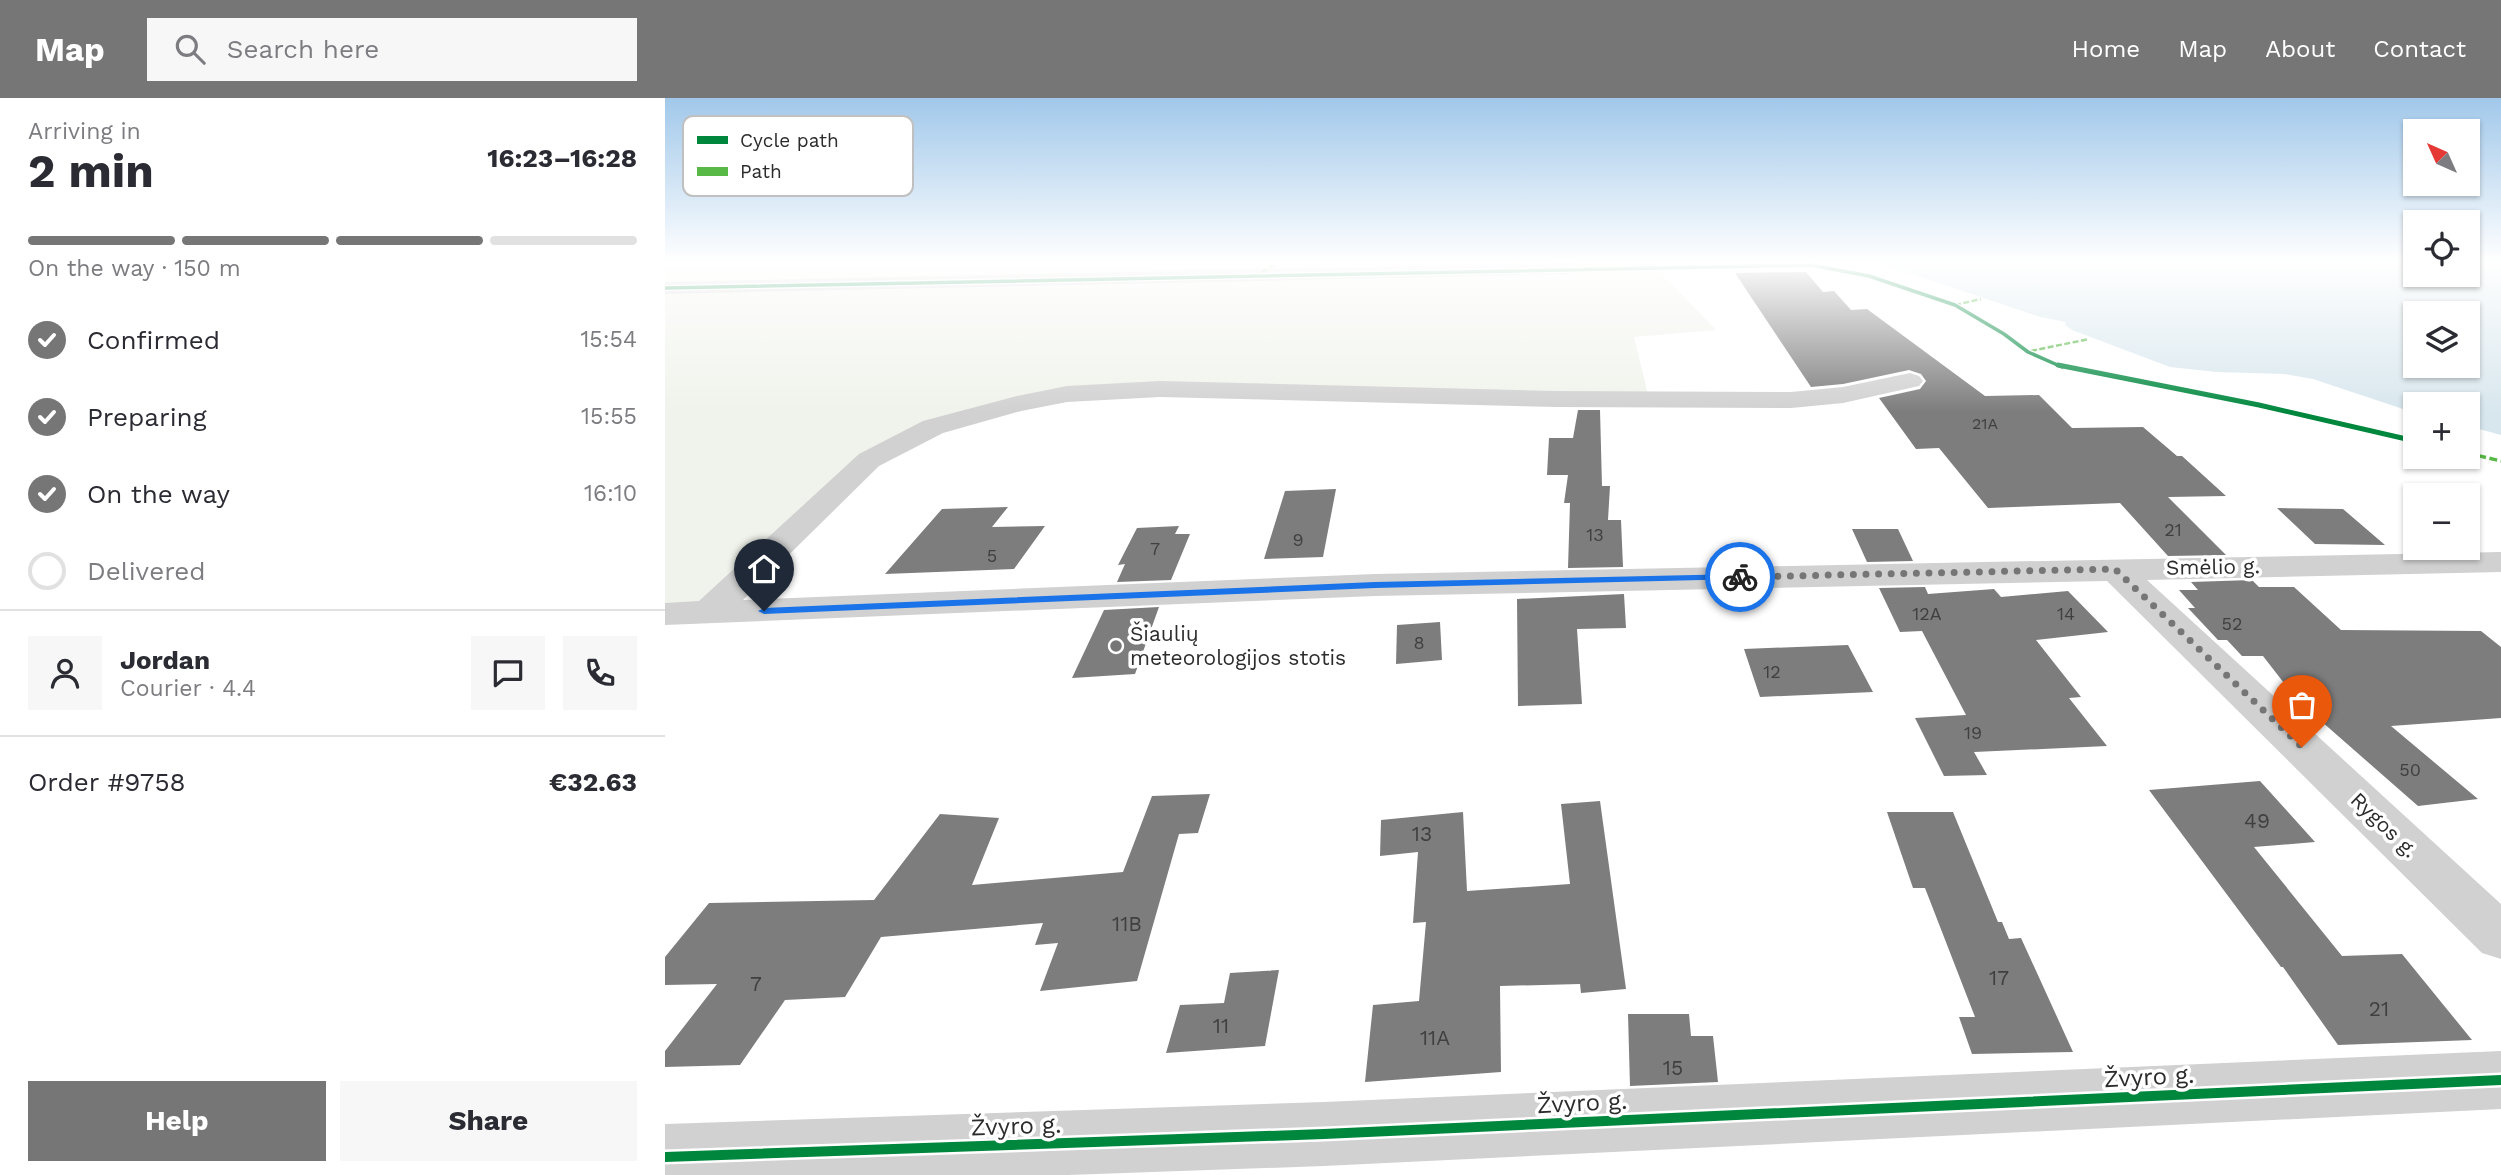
<!DOCTYPE html>
<meta charset="utf-8">
<style>
body{margin:0;font-family:"Work Sans",sans-serif;background:#f7f7f7;color:#2b2b33;height:100vh;display:flex;flex-direction:column;font-size:26px;white-space:nowrap}
*{box-sizing:border-box;margin:0}
p{font-size:23px;color:#7c7c81}
.icon{flex:none;width:38px;height:38px;fill:none;stroke:currentColor;stroke-width:2;stroke-linecap:round;stroke-linejoin:round}
.map{position:relative;flex:1;overflow:hidden}
.sheet{display:flex;flex-direction:column;background:#fff;width:665px}
.sheet>*{flex:none}
.needle{width:46px;rotate:315deg}
.controls{position:absolute;left:1738px;top:21px;display:grid;gap:14px}
.controls a{display:grid;place-items:center;width:77px;height:77px;border-radius:0px;background:#fff;box-shadow:0 2px 5px #0004;font-size:35px}
.pin{position:absolute;display:grid;place-items:center;width:60px;height:60px;color:#fff;margin:-72px -30px;border-radius:50% 50% 50% 0;rotate:-45deg;box-shadow:0 0 7px #0007}
.pin .icon{rotate:45deg}
.courier{position:absolute;display:grid;place-items:center;width:70px;height:70px;margin:-35px;border:5px solid #1a73e8;border-radius:50%;background:#fff;color:#222;box-shadow:0 2px 9px #0007}
.head em{font-style:normal;font-weight:700}
.head div{display:flex;flex-direction:column-reverse}
.head{display:flex;align-items:center;justify-content:space-between;height:119px;padding:0 28px}
h1{font-size:46px;font-weight:700;line-height:52px}
.bar{display:grid;grid-template-columns:repeat(4,1fr);gap:10px 7px;align-content:center;height:84px;padding:0 28px}
.bar i{height:9px;border-radius:5px;background:#e1e1e2}
.bar .current{background:#767676}
.bar p{grid-column:span 4}
.line{display:flex;align-items:center;gap:18px;padding:0 28px;border-top:2px solid #e1e1e2}
.line div{flex:1}
.round{display:grid;place-items:center;flex:none;width:74px;height:74px;border-radius:0px;background:#f7f7f7}
ol{padding:0 28px;list-style:none}
li{display:flex;align-items:center;gap:21px;height:77px}
li p{margin-inline-start:auto}
li .icon{padding:7px;border-radius:50%;background:#767676;color:#fff;stroke-width:4}
li:last-child{color:#7c7c81}
li i{width:38px;height:38px;border:4px solid #e1e1e2;border-radius:50%}
.cta{display:flex;gap:14px;margin-top:auto;padding:14px 28px}
.cta a{flex:1;height:80px;border-radius:0px;background:#767676;color:#fff;font-size:28px;font-weight:700;line-height:80px;text-align:center}
.cta a+a{background:#f7f7f7;color:#2b2b33}
header{display:flex;align-items:center;gap:42px;box-sizing:border-box;height:98px;padding:0 35px;background:#767676;color:#fff}
header strong{font-size:33px}
nav{display:flex;gap:38px;margin-inline-start:auto;font-size:24px}
.search{width:490px;height:63px;background:#f7f7f7;display:flex;align-items:center;gap:18px;box-sizing:border-box;padding:0 24px;border-radius:0px;color:#7c7c81;font-size:26px}
main{display:flex;flex:1;min-height:0}
.map>svg:first-child{display:block}
</style>
<header>
<strong>Map</strong>
<div class="search"><svg class="icon" aria-label="search" viewBox="0 0 24 24"><circle cx="10" cy="10" r="6"/><path d="M15 15l6 6"/></svg>Search here</div>
<nav><a>Home</a><a>Map</a><a>About</a><a>Contact</a></nav>
</header>
<main>
<section class="sheet">
<div class="head"><div><h1>2 min</h1><p>Arriving in</p></div><em>16:23–16:28</em></div>
<div class="bar"><i class="current"></i><i class="current"></i><i class="current"></i><i></i><p>On the way · 150 m</p></div>
<ol>
<li><svg class="icon" aria-label="check" viewBox="0 0 24 24"><path d="M5 12l5 5 9-10"/></svg>Confirmed<p>15:54</p></li>
<li><svg class="icon" aria-label="check" viewBox="0 0 24 24"><path d="M5 12l5 5 9-10"/></svg>Preparing<p>15:55</p></li>
<li><svg class="icon" aria-label="check" viewBox="0 0 24 24"><path d="M5 12l5 5 9-10"/></svg>On the way<p>16:10</p></li>
<li><i></i>Delivered</li>
</ol>
<div class="line" style="height:126px"><a class="round"><svg class="icon" aria-label="person" viewBox="0 0 24 24"><circle cx="12" cy="8" r="4"/><path d="M4 21q1-7 8-7t8 7"/></svg></a><div><b>Jordan</b><p>Courier · 4.4</p></div><a class="round"><svg class="icon" aria-label="chat" viewBox="0 0 24 24"><path d="M4 5h16v11H9l-5 4z"/></svg></a><a class="round"><svg class="icon" aria-label="phone" viewBox="0 0 24 24"><path d="M5 4h4l2 5-3 2q2 4 5 5l2-3 5 2v4C11 20 4 13 5 4z"/></svg></a></div>
<div class="line" style="height:91px"><div>Order #9758</div><b>€32.63</b></div>
<div class="cta"><a>Help</a><a>Share</a></div>
</section>
<div class="map">
<svg width="1836" height="1077" viewBox="0 0 1836 1077">
<rect width="100%" height="100%" fill="#fff"/>
<!-- green -->
<path fill="#f0f3eb" d="M0,164h1019l-29,5 61,63 -82,7 15,62 -489,-10 -143,15 -148,56 -161,153 -43,1z"/>
<!-- water -->
<path fill="#d8e7ee" fill-rule="evenodd" d="M1211,164h539v13h52l1,-13h33v173l-33,-9 -1,-22h-52v9l-102,-34 -29,-5 -67,-2 -47,-5 -98,-37 -7,-5 1,-3 -26,-5zM1750,215h52v53h-52z"/>
<!-- building -->
<path fill="#7d7d7d" d="M1141,174l17,20 11,-1 17,19 16,-1 118,87 54,-1 33,33 71,-1 34,29h5l44,40 -58,1 58,58 -58,1 -48,-53 -132,5 -49,-60 -23,1 -37,-51 41,-9 6,-8 -5,-7 -12,-4 -66,14 -32,3 -76,-114z
M913,312h22l2,76h8l-2,34h13l2,47 -55,1 2,-65h-6l4,-28h-21l2,-37h24z
M671,391l-13,68 -59,2 21,-68z
M343,409l-16,20 53,-1 -31,43 -129,5 57,-65z
M1612,410l66,1 42,36 -70,-1z
M514,428l-4,8h15l-19,46 -54,2 8,-18 -7,1 19,-37z
M1187,431h46l15,32 -46,1z
M1587,482l7,7h35l47,43 140,1 20,16v71l-110,8 87,73 -60,7 -121,-106 -34,-44h-21l-15,-16h-9l-30,-32h7l-16,-18h19l-7,-8z
M1260,489l3,7 66,-5 7,8 67,-6 40,41 -72,8 45,57 -12,1 38,48 -133,6 13,23 -43,1 -29,-58 51,-3 -44,-84 -22,1 -21,-44z
M959,496l2,34 -49,1 5,75 -64,2 -1,-107z
M494,509l-24,67 -63,4 32,-68z
M775,524l2,38 -46,4 1,-39z
M1183,547l25,47 -113,5 -16,-48z
M1595,683l55,61 -61,5 88,109 60,-2 70,86 -134,5 -55,-78h-2l-132,-177z
M545,696l-12,39 -19,1 -42,147 -97,10 18,-48 -23,2 8,-22 -162,14 -36,60 -60,3 -45,65 -75,2v-16l52,-67 -52,1v-28l44,-54 165,-3 66,-86 59,4 -27,67 151,-13 29,-76z
M935,703l26,188 -45,4 -1,-9 -80,2 1,86 -136,10 8,-77 46,-4 7,-79 -13,1 5,-71 -38,4 1,-36 82,-8 4,79 103,-7 -9,-80z
M1222,714h66l45,110h4l7,17 12,-1 52,114 -101,2 -13,-37h16l-50,-129h-12z
M614,872l-14,76 -99,7 14,-48 44,-2 6,-30z
M963,916h61l2,22h22l5,46 -88,4z"/>
<g fill="none" stroke-linecap="round" stroke-linejoin="round">
<!-- minor -->
<path fill="#d1d1d1" fill-rule="evenodd" d="M916,164l2,6 -10,6 -908,20v-12z
M1245,275l9,3 4,5 -4,5 -76,17 -52,5 -234,-1 -397,-10 -93,5 -46,9 -78,22 -64,33 -136,134 632,-26 1126,-22v20l-354,8 354,324v55l-19,-6 -375,-372 -732,15 -710,29v-22l34,-2 160,-147 64,-33 94,-25 50,-10 93,-5 397,10 234,1 52,-5z
M1836,953v58l-1177,57 -256,9h-403v-51l659,-22z"/>
<!-- quiet-far1 -->
<path stroke="#58b947" stroke-width="2.5" stroke-dasharray="6 2.5" stroke-linecap="butt" d="M597,174l18,-10
M1290,207l26,-6
M1366,253l58,-12"/>
<!-- quiet -->
<path stroke="#58b947" stroke-width="3.5" stroke-dasharray="8 3.5" stroke-linecap="butt" d="M1802,355l34,8"/>
<!-- cycleway-far2 casing -->
<g stroke="#fff" stroke-width="6">
<path id="cycleway-far2" d="M0,190l1146,-23 58,11 86,29 49,29 24,18 34,15"/>
</g>
<!-- cycleway-far1 casing -->
<g stroke="#fff" stroke-width="9">
<path id="cycleway-far1" d="M1393,267l201,40 156,36"/>
</g>
<!-- cycleway casing -->
<g stroke="#fff" stroke-width="15">
<path id="cycleway" d="M0,1059l659,-23 1177,-54"/>
</g>
<!-- cycleway-far2 -->
<use href="#cycleway-far2" stroke="#00873e" stroke-width="3.5"/>
<!-- cycleway-far1 -->
<use href="#cycleway-far1" stroke="#00873e" stroke-width="5"/>
<!-- cycleway -->
<use href="#cycleway" stroke="#00873e" stroke-width="10"/>
</g>
<!-- sky -->
<linearGradient id="sky" x2="0" y2="1"><stop stop-color="#a1c8ea"/><stop offset="0.52" stop-color="#fff"/><stop offset="1" stop-color="#fff" stop-opacity="0"/></linearGradient>
<rect width="1836" height="314" fill="url(#sky)"/>
<!-- route -->
<path fill="#1a73e8" d="M1075,476l6,3 -2,2 -369,9 -611,26 -6,-3 6,-3 611,-26z"/>
<g fill="none" stroke-linecap="round" stroke-linejoin="round">
<!-- done -->
<path stroke="#767676" stroke-width="7" stroke-dasharray="0 12.6" d="M1075,479l375,-8 187,178"/>
</g>
<!-- markers -->
<circle fill="#767676" stroke="#fff" stroke-width="2.5" cx="451" cy="548" r="7"/>
<g text-anchor="middle" stroke-width="7" stroke-linejoin="round" paint-order="stroke">
<!-- far-number labels -->
<g font-size="16" fill="#404040">
<text x="1320" y="331">21A</text>
</g>
<!-- number labels -->
<g font-size="18" fill="#404040">
<text x="1508" y="438">21</text>
<text x="930" y="443">13</text>
<text x="633" y="448">9</text>
<text x="490" y="457">7</text>
<text x="327" y="464">5</text>
<text x="1262" y="522">12A</text>
<text x="1401" y="522">14</text>
<text x="1567" y="532">52</text>
<text x="754" y="551">8</text>
<text x="1107" y="580">12</text>
<text x="1308" y="641">19</text>
<text x="1745" y="678">50</text>
</g>
<!-- street labels -->
<g font-size="21" fill="#2c2c2c" stroke="#fff">
<text transform="translate(1548 469) rotate(-1)" y="7">Smėlio g.</text>
<text transform="translate(1719 727) rotate(44)" y="7">Rygos g.</text>
</g>
<!-- poi labels -->
<g font-size="21" fill="#2c2c2c" stroke="#fff" text-anchor="start">
<text x="465" y="543">Šiaulių<tspan x="465" dy="24">meteorologijos stotis</tspan></text>
</g>
<!-- near-number labels -->
<g font-size="21" fill="#404040">
<text x="1592" y="730">49</text>
<text x="757" y="743">13</text>
<text x="462" y="833">11B</text>
<text x="1334" y="887">17</text>
<text x="91" y="893">7</text>
<text x="1714" y="918">21</text>
<text x="556" y="935">11</text>
<text x="770" y="947">11A</text>
<text x="1008" y="977">15</text>
</g>
<!-- near-street labels -->
<g font-size="24" fill="#2c2c2c" stroke="#fff">
<text transform="translate(1484 979) rotate(-3)" y="8">Žvyro g.</text>
<text transform="translate(917 1005) rotate(-3)" y="8">Žvyro g.</text>
<text transform="translate(351 1028) rotate(-2)" y="8">Žvyro g.</text>
</g>
</g>
<!-- legend -->
<rect x="18" y="18" width="230" height="80" rx="10" fill="#fff" stroke="#c0c0c0" stroke-width="2"/>
<rect x="32" y="38" width="31" height="8" fill="#00873e"/>
<rect x="32" y="69" width="31" height="9" fill="#58b947"/>
<g font-size="19" fill="#2c2c2c">
<text x="75" y="49">Cycle path</text>
<text x="75" y="80">Path</text>
</g>
</svg>
<div class="controls">
<a><svg class="needle" viewBox="-14 -14 28 28"><path d="M0-13l5 13h-10z" fill="#e53935"/><path d="M0 13l5-13h-10z" fill="#7c7c81"/></svg></a>
<a><svg class="icon" aria-label="locate" viewBox="0 0 24 24"><circle cx="12" cy="12" r="6"/><path d="M12 2v4M12 18v4M2 12h4M18 12h4"/></svg></a>
<a><svg class="icon" aria-label="layers" viewBox="0 0 24 24"><path d="M12 4l9 5-9 5-9-5zM3 14l9 5 9-5"/></svg></a>
<a>+</a>
<a>−</a>
</div>
<div class="pin" style="left:1637px;top:649px;background:#ea580c"><svg class="icon" aria-label="bag" viewBox="0 0 24 24"><path d="M5 8h14l-1 12H6zM9 8a3 3 0 0 1 6 0"/></svg></div>
<div class="pin" style="left:99px;top:513px;background:#1f2937"><svg class="icon" aria-label="home" viewBox="0 0 24 24"><path d="M3 11l9-7 9 7M6 9v11h12V9"/></svg></div>
<div class="courier" style="left:1075px;top:479px"><svg class="icon" aria-label="bike" viewBox="0 0 24 24"><circle cx="6" cy="16" r="4"/><circle cx="18" cy="16" r="4"/><path d="M6 16l4-8h5l3 8M10 8l3 8H6M13 5h3"/></svg></div>
</div>
</main>
